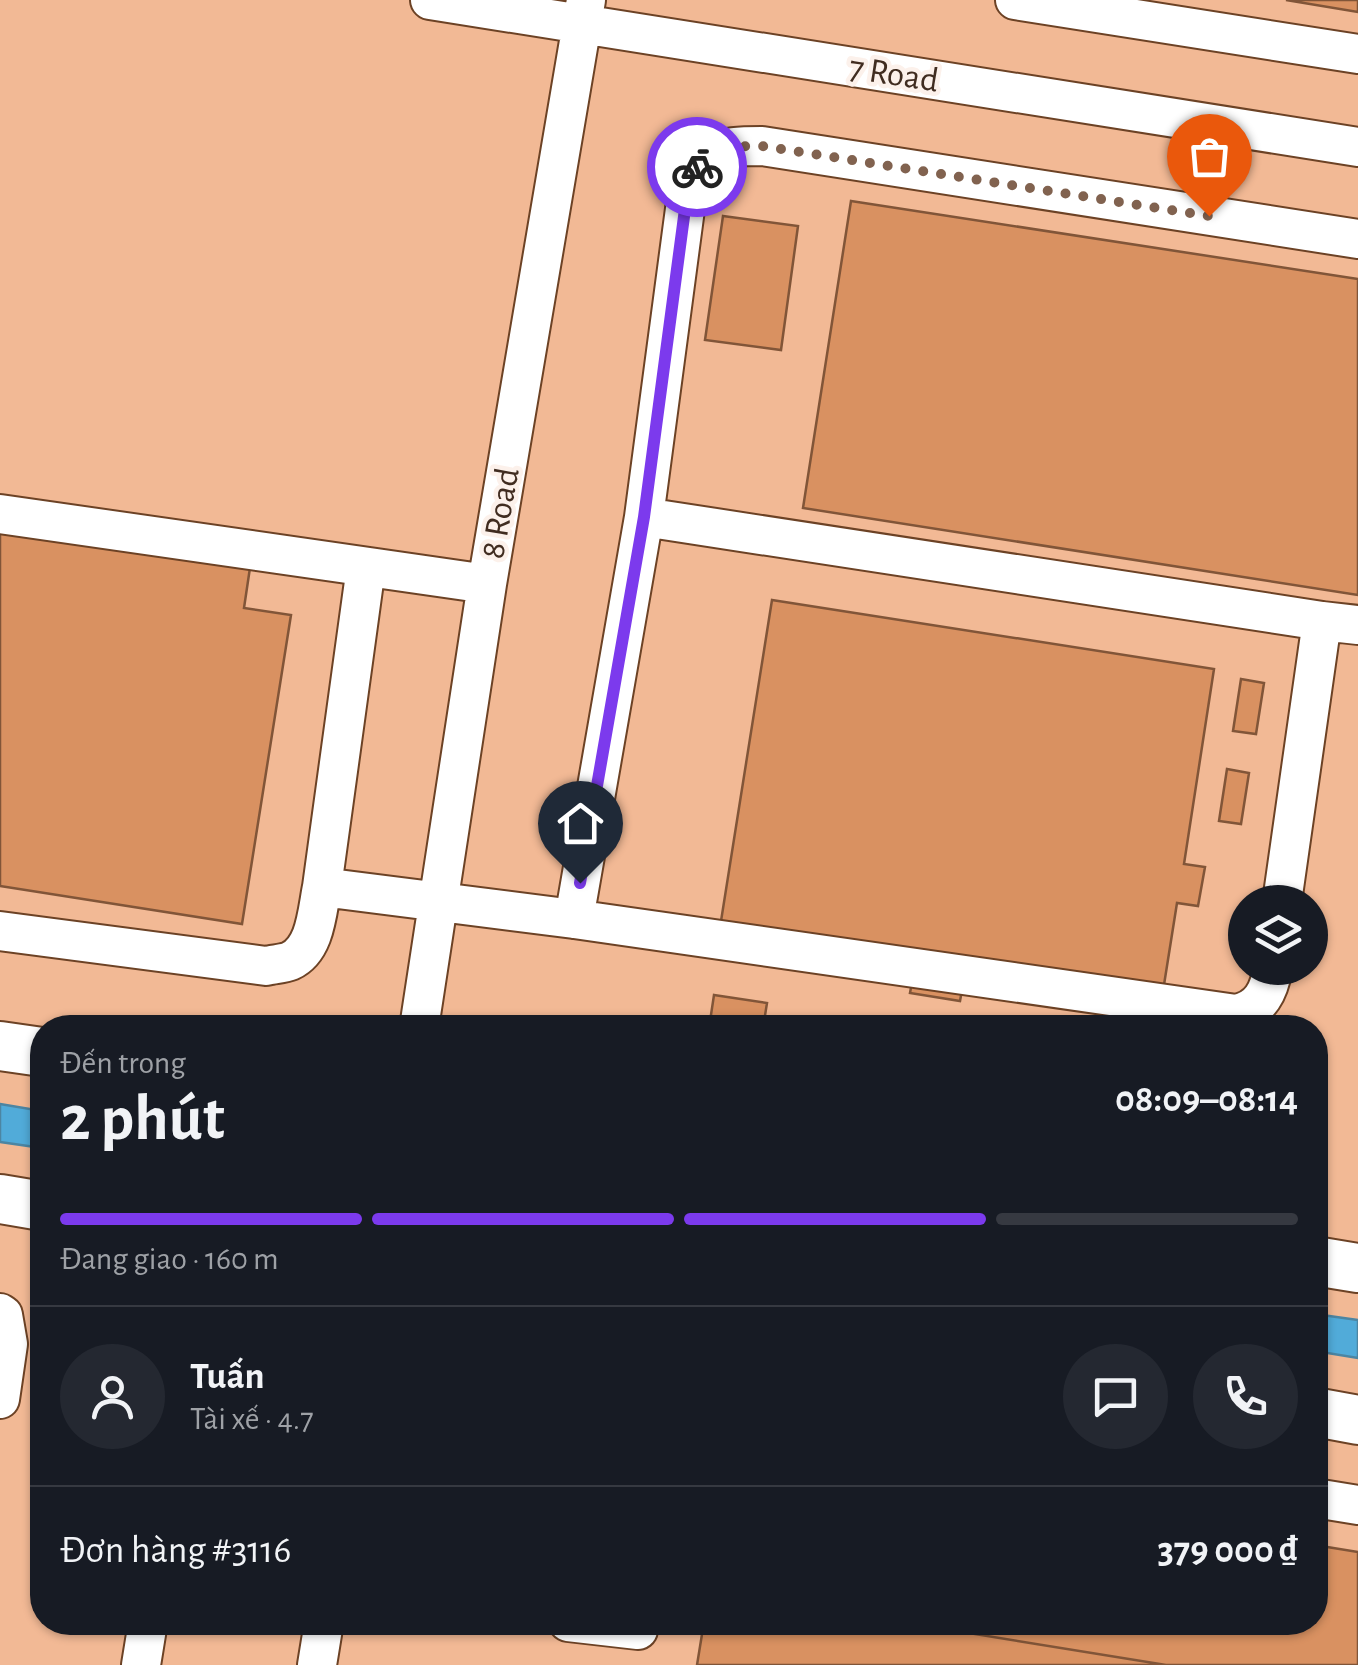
<!DOCTYPE html>
<html lang="vi">
<meta charset="utf-8">
<style>
body{margin:0;font-family:"Alegreya Sans",sans-serif;background:#242831;color:#f1f3f6;height:100vh;display:flex;flex-direction:column;font-size:38px;white-space:nowrap}
*{box-sizing:border-box;margin:0}
p{font-size:32px;color:#9ea1a6}
.icon{flex:none;width:55px;height:55px;fill:none;stroke:currentColor;stroke-width:2;stroke-linecap:round;stroke-linejoin:round}
.map{position:relative;flex:1;overflow:hidden}
.drawer{position:absolute;left:30px;top:1015px;width:1298px;height:620px;display:flex;flex-direction:column;background:#171b24;border-radius:40px;box-shadow:0 2px 8px #0004}
.drawer>*{flex:none}
.fabs{position:absolute;left:1228px;top:885px;display:grid;gap:20px}
.fabs a{display:grid;place-items:center;width:100px;height:100px;border-radius:50%;background:#171b24;box-shadow:0 2px 8px #0004;font-size:50px}
.pin{position:absolute;display:grid;place-items:center;width:85px;height:85px;color:#fff;margin:-102px -42px;border-radius:50% 50% 50% 0;rotate:-45deg;box-shadow:0 0 10px #0007}
.pin .icon{rotate:45deg}
.courier{position:absolute;display:grid;place-items:center;width:100px;height:100px;margin:-50px;border:8px solid #7c3aed;border-radius:50%;background:#fff;color:#222;box-shadow:0 2px 12px #0007}
.summary em{font-style:normal;font-weight:700}
.summary div{display:flex;flex-direction:column-reverse}
.summary{display:flex;align-items:center;justify-content:space-between;height:170px;padding:0 30px}
h1{font-size:65px;font-weight:700;line-height:75px}
.bar{display:grid;grid-template-columns:repeat(4,1fr);gap:15px 10px;align-content:center;height:120px;padding:0 30px}
.bar i{height:12px;border-radius:8px;background:#363941}
.bar .active{background:#7c3aed}
.bar p{grid-column:span 4}
.line{display:flex;align-items:center;gap:25px;padding:0 30px;border-top:2px solid #363941}
.line div{flex:1}
.round{display:grid;place-items:center;flex:none;width:105px;height:105px;border-radius:52px;background:#242831}
.map>svg:first-child{display:block}
</style>
<div class="map">
<svg width="1358" height="1665" viewBox="0 0 1358 1665">
<rect width="100%" height="100%" fill="#f9c6a7"/>
<!-- built -->
<path fill="#f2b995" fill-rule="evenodd" d="M0,0h1358v1665h-1358zM1245,902h65v66h-65zM42,1028h1273v594h-1273z"/>
<!-- water -->
<path fill="#51abd9" stroke="#4c85a2" stroke-width="2.5" d="M0,1104l42,7v37l-42,-6z
M1315,1314l43,6v38l-43,-7z"/>
<!-- building -->
<path fill="#d99161" stroke="#815538" stroke-width="2.5" d="M1286,0h72v12z
M851,201l507,78v316l-555,-87z
M723,216l75,10 -17,124 -76,-10z
M0,522l251,39 -7,47 47,7 -49,309 -242,-38z
M772,600l442,69 -30,195 21,3 -7,39 -21,-3 -17,107 -196,-31 -4,22 -50,-8 4,-22 -196,-31z
M1241,679l23,4 -8,51 -23,-3z
M1227,769l22,4 -8,51 -22,-3z
M714,995l53,8 -4,25h-54z
M1315,1545l43,7v113h-192l-265,-43h414z
M704,1622h197l265,43h-469z"/>
<g fill="none" stroke-linecap="round" stroke-linejoin="round">
<!-- minor casing -->
<g stroke="#6c4225" stroke-width="42">
<path id="minor" d="M430,0l928,147
M1015,0l343,54
M0,514l487,70
M644,517l43,-323c16,-45 29,-48 75,-48l596,93
M1322,621l36,4
M322,887l44,-320
M574,919l70,-402 678,104 -40,281
M0,931l266,35c7,-2 17,-2 24,-5 26,-12 27,-50 32,-74l252,32 662,95c25,-5 33,-23 37,-46
M419,1028l68,-444 99,-584
M0,1313l3,2 5,29 -8,55
M1315,1498l43,7
M568,1622l70,8
M141,1665l7,-43
M317,1665l7,-43"/>
</g>
<!-- major casing -->
<g stroke="#6c4225" stroke-width="52">
<path id="major" d="M0,1046l42,6
M0,1199l42,7
M1315,1261l43,7
M1315,1412l43,8"/>
</g>
<!-- minor -->
<use href="#minor" stroke="#fff" stroke-width="38"/>
<!-- major -->
<use href="#major" stroke="#fff" stroke-width="48"/>
</g>
<g fill="none" stroke-linecap="round" stroke-linejoin="round">
<!-- done -->
<path stroke="#81624f" stroke-width="10" stroke-dasharray="0 18" d="M697,167c21,-21 37,-21 65,-21l447,70"/>
<!-- route -->
<path stroke="#7c3aed" stroke-width="12" d="M580,883l64,-366 43,-323 10,-27"/>
</g>
<g text-anchor="middle" stroke-width="9" stroke-linejoin="round" paint-order="stroke">
<!-- street labels -->
<g font-size="35" fill="#402c20" stroke="#fcf1eb">
<text transform="translate(894 73) rotate(9)" y="12">7 Road</text>
<text transform="translate(499 513) rotate(-80)" y="12">8 Road</text>
</g>
</g>
</svg>
<div class="fabs">
<a><svg class="icon" aria-label="layers" viewBox="0 0 24 24"><path d="M12 4l9 5-9 5-9-5zM3 14l9 5 9-5"/></svg></a>
</div>
<div class="pin" style="left:1209px;top:216px;background:#ea580c"><svg class="icon" aria-label="bag" viewBox="0 0 24 24"><path d="M5 8h14l-1 12H6zM9 8a3 3 0 0 1 6 0"/></svg></div>
<div class="pin" style="left:580px;top:883px;background:#1f2937"><svg class="icon" aria-label="home" viewBox="0 0 24 24"><path d="M3 11l9-7 9 7M6 9v11h12V9"/></svg></div>
<div class="courier" style="left:697px;top:167px"><svg class="icon" aria-label="bike" viewBox="0 0 24 24"><circle cx="6" cy="16" r="4"/><circle cx="18" cy="16" r="4"/><path d="M6 16l4-8h5l3 8M10 8l3 8H6M13 5h3"/></svg></div>
<section class="drawer">
<div class="summary"><div><h1>2 phút</h1><p>Đến trong</p></div><em>08:09–08:14</em></div>
<div class="bar"><i class="active"></i><i class="active"></i><i class="active"></i><i></i><p>Đang giao · 160 m</p></div>
<div class="line" style="height:180px"><a class="round"><svg class="icon" aria-label="person" viewBox="0 0 24 24"><circle cx="12" cy="8" r="4"/><path d="M4 21q1-7 8-7t8 7"/></svg></a><div><b>Tuấn</b><p>Tài xế · 4.7</p></div><a class="round"><svg class="icon" aria-label="chat" viewBox="0 0 24 24"><path d="M4 5h16v11H9l-5 4z"/></svg></a><a class="round"><svg class="icon" aria-label="phone" viewBox="0 0 24 24"><path d="M5 4h4l2 5-3 2q2 4 5 5l2-3 5 2v4C11 20 4 13 5 4z"/></svg></a></div>
<div class="line" style="height:130px"><div>Đơn hàng #3116</div><b>379 000 ₫</b></div>
</section>
</div>
